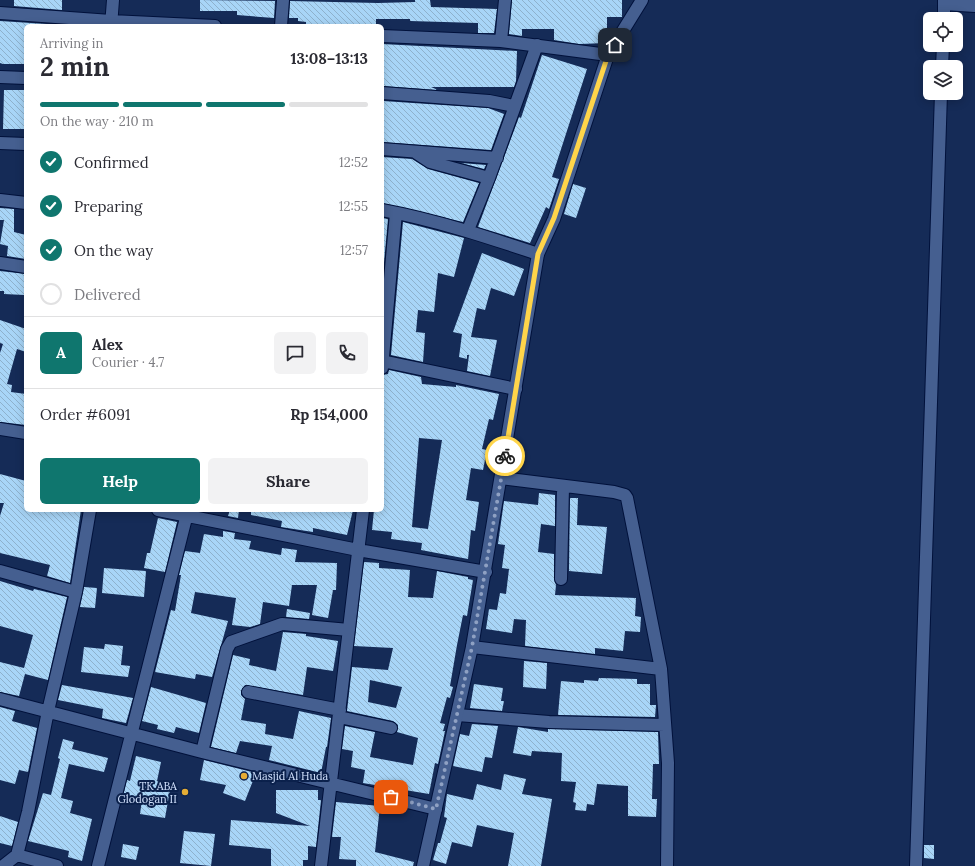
<!DOCTYPE html>
<meta charset="utf-8">
<style>
body{margin:0;font-family:Lora,serif;background:#f2f2f3;color:#2b2b33;height:100vh;display:flex;flex-direction:column;font-size:15px;white-space:nowrap}
*{box-sizing:border-box;margin:0}
p{font-size:13px;color:#7c7c81}
.icon{flex:none;width:22px;height:22px;fill:none;stroke:currentColor;stroke-width:2;stroke-linecap:round;stroke-linejoin:round}
.map{position:relative;flex:1;overflow:hidden}
.side{position:absolute;left:24px;top:24px;width:360px;height:488px;display:flex;flex-direction:column;background:#fff;border-radius:6px;box-shadow:0 2px 10px #0003}
.side>*{flex:none}
.fabs{position:absolute;left:923px;top:12px;display:grid;gap:8px}
.fabs a{display:grid;place-items:center;width:40px;height:40px;border-radius:6px;background:#fff;box-shadow:0 2px 10px #0003;font-size:20px}
.pin{position:absolute;display:grid;place-items:center;width:34px;height:34px;color:#fff;margin:-17px;border-radius:8px;box-shadow:0 2px 6px #0006}
.courier{position:absolute;display:grid;place-items:center;width:40px;height:40px;margin:-20px;border:3px solid #ffd54a;border-radius:50%;background:#fff;color:#222;box-shadow:0 1px 5px #0007}
.head em{font-style:normal;font-weight:700}
.head div{display:flex;flex-direction:column-reverse}
.head{display:flex;align-items:center;justify-content:space-between;height:68px;padding:0 16px}
h1{font-size:26px;font-weight:700;line-height:30px}
.bar{display:grid;grid-template-columns:repeat(4,1fr);gap:6px 4px;align-content:center;height:48px;padding:0 16px}
.bar i{height:5px;border-radius:3px;background:#e1e1e2}
.bar .current{background:#0f766e}
.bar p{grid-column:span 4}
.line{display:flex;align-items:center;gap:10px;padding:0 16px;border-top:1px solid #e1e1e2}
.line div{flex:1}
.round{display:grid;place-items:center;flex:none;width:42px;height:42px;border-radius:6px;background:#f2f2f3}
ol{padding:0 16px;list-style:none}
li{display:flex;align-items:center;gap:12px;height:44px}
li p{margin-inline-start:auto}
li .icon{padding:4px;border-radius:50%;background:#0f766e;color:#fff;stroke-width:4}
li:last-child{color:#7c7c81}
li i{width:22px;height:22px;border:2px solid #e1e1e2;border-radius:50%}
.cta{display:flex;gap:8px;margin-top:auto;padding:8px 16px}
.cta a{flex:1;height:46px;border-radius:6px;background:#0f766e;color:#fff;font-size:16px;font-weight:700;line-height:46px;text-align:center}
.cta a+a{background:#f2f2f3;color:#2b2b33}
.map>svg:first-child{display:block}
</style>
<div class="map">
<svg width="975" height="866" viewBox="0 0 975 866">
<defs>
<pattern id="building-back-hatch" width="6" height="6" patternUnits="userSpaceOnUse"><rect width="6" height="6" fill="#a8d5f7"/><path d="M-1 5l2 2M0 0l6 6M5-1l2 2" fill="none" stroke="#8eb1cc"/></pattern>
</defs>
<rect width="100%" height="100%" fill="#152b57"/>
<!-- building -->
<path fill="url(#building-back-hatch)" fill-rule="evenodd" d="M14,0h48v10l-48,-4z
M200,0l75,1 -1,17 -37,-3v-4h-37z
M415,0h15l1,7 66,2 -3,24h-16v-10l-68,-2v-2h-34v7h-58l-12,-2v-2l-8,-1v-3h-9l1,-17 88,2 37,-1z
M512,0h110v17h-15v26l-28,1 -25,-4v-11h-32v7l-13,-2z
M0,21l62,4v1h-36v38h-23l-3,-1z
M382,44l135,7 -1,30 -2,6h-83l7,3 -55,-4z
M542,55l45,14 -35,108 7,2 -10,30 -3,-2 -16,36 -52,-16 41,-110 2,1z
M4,90h22v39h-23z
M383,101l105,7 16,6 -13,36 -109,-8z
M382,157l30,2 16,10 51,14 -16,39 -81,-19z
M461,163l25,2 -2,4z
M573,184l13,4 -10,30 -12,-4z
M0,208l14,1v23l12,3v24l-19,-3 1,-10 -8,-2 4,-24h-4z
M382,218l6,1 -6,66z
M403,222l61,16 -10,39 -16,-4 -4,39 -16,-2 -2,22 9,1 -2,29 -32,-7z
M482,253l42,16 -10,27 -23,-8 -6,22 -8,-2 -6,29 26,3 -7,36 -23,-5 2,-16h-2v4l-8,-2 3,-23 -9,-2z
M0,271l26,3 -2,21 -20,-1v-3h-4z
M0,320l26,9v23l-9,-3 -10,35 5,1 -1,7 15,2v31l-26,-3v-69l3,-9 -3,-1z
M389,370l32,7 1,7 34,3v-2l43,9 -6,26 -4,-1 -7,30 5,1 -4,20 -12,-2 -5,32 13,2 -4,29 -4,-1 -3,29 -47,-9 1,-7 -31,-4 1,-7 -20,-2 2,-20h8v-63l2,-15h-2v-57l6,-1zM419,438l23,2 -14,89 -16,-2z
M0,474l26,7v29h55l-11,73 -23,-7 3,-11 -50,-12v-37l4,-13h-4z
M539,493l16,2v31l-14,-2 -3,28 16,2v25l2,6 -1,10 81,3 -1,18 6,1 -1,15 -15,-1 -2,20 -28,-3v6l-70,-8 1,-26 -12,-1 -2,14 -26,-4 3,-20 8,1 3,-17 6,1 3,-25 -7,-1 3,-23 -7,-1 6,-43 34,4z
M570,498h8l-1,27 30,2 -5,47 -33,-3z
M230,510h9l-1,8 -10,-2z
M251,510h102l-6,25 -34,-7v4l-32,-5 1,-6 -31,-6z
M158,518l19,4 -12,50 -21,-4 3,-15h3z
M223,531l12,2 -1,6 17,2 -2,8 32,6 1,-7 15,2 -2,12 42,1 -1,27h-3l-5,28 -16,-3 5,-30h-25l-3,21 -26,-4 -3,22 -10,3 -18,-2 4,-27 -41,-6 -4,21 37,8 -16,56 -16,-3 -1,5 -40,-7 16,-62 4,1 6,-36h-2l6,-24 15,2 4,-19 19,3z
M364,562l15,1v5l31,2 -2,27 25,1 4,-27 31,6v2l5,1 -6,36 -4,-1 -6,30 -7,41 3,1 -3,11 -3,-1 -7,26 5,1 -2,7h2l-7,33 -3,-1 -6,31 -66,-11 2,-13 -14,-3 2,-16 -11,-2 3,-23 30,6 -5,25 43,8 5,-27 -21,-6 1,-7 -5,-4 -46,-10 5,-44 36,3 5,-22 -39,-2zM370,680l32,7 -6,21 -28,-6z
M104,568l42,3 -2,26 -42,-4z
M0,581l33,10 1,-2 33,8 -19,83 -23,-6 -6,22 -19,-4v-30l24,6 9,-33 -33,-9z
M84,587l13,1 -2,20 -15,-1z
M287,609l23,4 -1,6 -23,-2z
M283,632l23,2v2l32,5 -5,30 -26,-4 -4,28 -58,-10 -4,6v4l4,4 -4,21 25,4 -1,10 28,5 6,-28 32,7 -4,29h-1l-5,26 -52,-13 3,-14 -32,-5 -4,12 -25,-6 22,-92 17,4 -1,6 27,6z
M105,644l18,2 -2,19 9,1 -2,11 -47,-5 3,-25 20,2z
M524,661l23,2 -1,26 -23,-2z
M599,678l38,1v5h13v21h6l-1,12 -97,-2 3,-34 23,2v-3l14,1z
M474,684l29,4 -2,13h3l-2,10 -32,-3z
M62,685l71,13 -7,25 -24,-5 1,-9 -45,-9z
M151,687l55,16 -7,30 -23,-6 -2,6 -17,-4 1,-4 -16,-4z
M0,707l15,4 -3,10 25,7 -9,44 -9,-2 -4,14 -15,-4z
M472,724l26,2 -6,32 -7,-1 -3,15 -29,-6 7,-32 9,2z
M518,727l30,5v-3l110,3 1,32h-6l-1,35h5l-1,18 -28,-1v-30l-31,-2 -3,21 -7,-1 -1,7 -11,-1 1,-7 -3,-1 3,-20 -15,-1 1,-28 -30,-2 -1,5 -18,-3z
M63,739l11,3 -2,7 36,9 -4,14 -35,-8 -8,34 12,3 -3,12 22,6 -10,42 -14,-4 1,-6 -41,-10 15,-48 8,2 9,-36 -2,-1z
M136,756l25,6 -4,19 14,3 -6,34 -25,-4 2,-14 -19,-4 4,-16 3,1z
M204,760l52,13 -11,28 -22,-8 3,-8 -26,-5z
M504,774l22,5 -4,15 30,5 -11,67h-33l6,-33 -37,-8 -5,22 -20,-5 -6,22 -13,-4 5,-17h2l7,-25 -3,-1 3,-23 26,6 4,-16 24,6z
M276,790h42v10h3l-5,47 -8,-1v14h-5v6h-32v-17l-42,-4 2,-25 79,6 -34,-13z
M336,802l44,4 -5,46 39,10 -1,4h-57v-6l-17,-1 2,-22h-9z
M0,816l18,6 -6,24 -12,-3z
M184,831l31,3 -4,32 -31,-3z
M123,844l16,3 -3,13 -15,-3z
M924,845h10v14l-10,-1z"/>
<g fill="none" stroke-linecap="round" stroke-linejoin="round">
<!-- minor casing -->
<g stroke="#01113b" stroke-width="14">
<path id="minor" d="M944,4l31,2
M0,13l111,8 104,5
M944,19v-19
M111,26l2,-26
M281,26l2,-26
M382,36l119,5 107,14
M501,41l4,-41
M942,67l1,-22
M0,77l26,1
M382,93l107,8 25,5
M0,143l26,1
M382,149l115,9
M415,152l15,10 59,16
M0,200l26,3
M382,210c54,10 105,27 156,44
M468,230l21,-52 48,-133
M0,263l26,4
M382,361l134,28
M382,368l14,-155
M0,429l26,4
M501,478l113,14 11,3 2,3 34,171 7,94 -1,103
M158,510l200,40 128,22
M0,571l76,21
M561,579l2,-92
M472,647l189,22
M248,692l92,18
M0,699l202,53 234,57
M457,715l92,7 116,3
M339,717l52,11
M202,752l25,-103 4,-7 51,-18 67,6
M17,855l40,11
M3,866l14,-11 11,-43 20,-101 28,-119 14,-82
M98,866l90,-356
M321,866l42,-356
M916,866l25,-773"/>
</g>
<!-- tertiary casing -->
<g stroke="#01113b" stroke-width="14">
<path id="tertiary" d="M423,866l49,-219 66,-393 16,-35 54,-164 34,-55"/>
</g>
<!-- minor -->
<use href="#minor" stroke="#455f90" stroke-width="12"/>
<!-- tertiary -->
<use href="#tertiary" stroke="#455f90" stroke-width="12"/>
</g>
<g fill="none" stroke-linecap="round" stroke-linejoin="round">
<!-- done -->
<path stroke="#8fa1c3" stroke-width="4" stroke-dasharray="0 7.2" d="M391,797l45,12 36,-162 33,-191"/>
<!-- route -->
<path stroke="#ffd54a" stroke-width="5" d="M505,456l33,-202 16,-36 54,-163 7,-10"/>
</g>
<!-- markers -->
<g fill="#e5ad35" stroke="#0b214c" stroke-width="1.5">
<circle cx="244" cy="776" r="4"/>
<circle cx="185" cy="792" r="4"/>
</g>
<g text-anchor="middle" stroke-width="4" stroke-linejoin="round" paint-order="stroke">
<!-- poi labels -->
<g font-size="11" fill="#d1e1fd" stroke="#0b214c" text-anchor="start">
<text x="252" y="780">Masjid Al Huda</text>
<text x="177" y="790" text-anchor="end">TK ABA<tspan x="177" dy="13">Glodogan II</tspan></text>
</g>
</g>
</svg>
<div class="fabs">
<a><svg class="icon" aria-label="locate" viewBox="0 0 24 24"><circle cx="12" cy="12" r="6"/><path d="M12 2v4M12 18v4M2 12h4M18 12h4"/></svg></a>
<a><svg class="icon" aria-label="layers" viewBox="0 0 24 24"><path d="M12 4l9 5-9 5-9-5zM3 14l9 5 9-5"/></svg></a>
</div>
<div class="pin" style="left:391px;top:797px;background:#ea580c"><svg class="icon" aria-label="bag" viewBox="0 0 24 24"><path d="M5 8h14l-1 12H6zM9 8a3 3 0 0 1 6 0"/></svg></div>
<div class="pin" style="left:615px;top:45px;background:#1f2937"><svg class="icon" aria-label="home" viewBox="0 0 24 24"><path d="M3 11l9-7 9 7M6 9v11h12V9"/></svg></div>
<div class="courier" style="left:505px;top:456px"><svg class="icon" aria-label="bike" viewBox="0 0 24 24"><circle cx="6" cy="16" r="4"/><circle cx="18" cy="16" r="4"/><path d="M6 16l4-8h5l3 8M10 8l3 8H6M13 5h3"/></svg></div>
<section class="side">
<div class="head"><div><h1>2 min</h1><p>Arriving in</p></div><em>13:08–13:13</em></div>
<div class="bar"><i class="current"></i><i class="current"></i><i class="current"></i><i></i><p>On the way · 210 m</p></div>
<ol>
<li><svg class="icon" aria-label="check" viewBox="0 0 24 24"><path d="M5 12l5 5 9-10"/></svg>Confirmed<p>12:52</p></li>
<li><svg class="icon" aria-label="check" viewBox="0 0 24 24"><path d="M5 12l5 5 9-10"/></svg>Preparing<p>12:55</p></li>
<li><svg class="icon" aria-label="check" viewBox="0 0 24 24"><path d="M5 12l5 5 9-10"/></svg>On the way<p>12:57</p></li>
<li><i></i>Delivered</li>
</ol>
<div class="line" style="height:72px"><b class="round" style="background:#0f766e;color:#fff">A</b><div><b>Alex</b><p>Courier · 4.7</p></div><a class="round"><svg class="icon" aria-label="chat" viewBox="0 0 24 24"><path d="M4 5h16v11H9l-5 4z"/></svg></a><a class="round"><svg class="icon" aria-label="phone" viewBox="0 0 24 24"><path d="M5 4h4l2 5-3 2q2 4 5 5l2-3 5 2v4C11 20 4 13 5 4z"/></svg></a></div>
<div class="line" style="height:52px"><div>Order #6091</div><b>Rp 154,000</b></div>
<div class="cta"><a>Help</a><a>Share</a></div>
</section>
</div>
